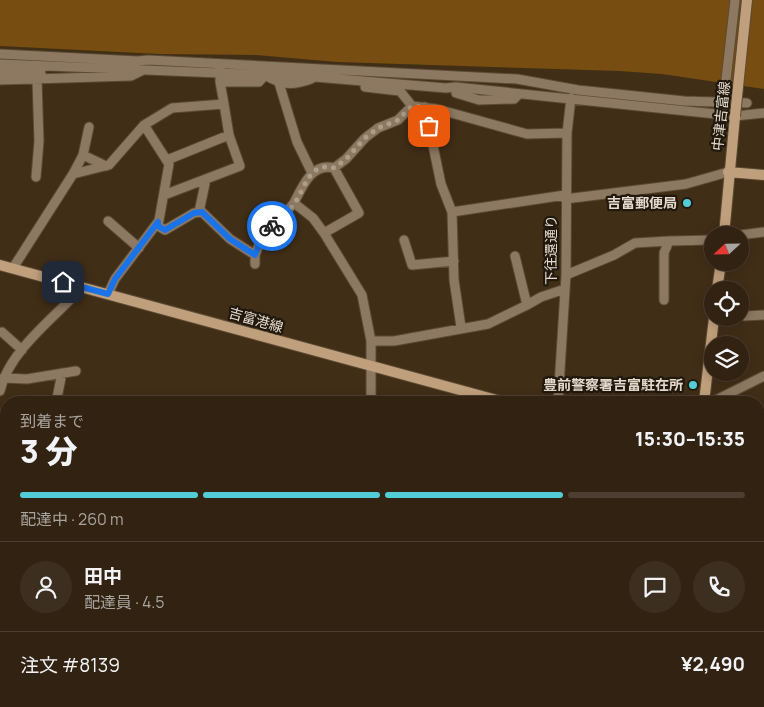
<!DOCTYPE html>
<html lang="ja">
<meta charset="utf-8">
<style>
body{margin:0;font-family:Manrope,"Noto Sans JP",sans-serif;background:#3d2f1f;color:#f1f3f6;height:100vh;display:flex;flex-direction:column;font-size:19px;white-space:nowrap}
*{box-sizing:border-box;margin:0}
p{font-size:16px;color:#a8a49f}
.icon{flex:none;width:28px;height:28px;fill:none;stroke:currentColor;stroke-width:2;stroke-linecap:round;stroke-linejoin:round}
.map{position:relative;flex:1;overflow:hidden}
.panel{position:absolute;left:0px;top:396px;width:765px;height:311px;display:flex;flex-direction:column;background:#312211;border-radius:20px 20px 0 0;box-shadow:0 2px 12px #0003,0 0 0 1px #4c3f31}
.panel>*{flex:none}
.needle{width:32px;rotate:248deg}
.controls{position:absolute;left:704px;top:226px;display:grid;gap:10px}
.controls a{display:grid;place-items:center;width:45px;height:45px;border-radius:50%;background:#312211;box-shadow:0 2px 12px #0003,0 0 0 1px #4c3f31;font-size:25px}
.pin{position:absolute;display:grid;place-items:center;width:42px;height:42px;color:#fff;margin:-21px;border-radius:10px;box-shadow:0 2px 8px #0006}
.courier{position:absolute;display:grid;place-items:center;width:50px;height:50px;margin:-25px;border:4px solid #1a73e8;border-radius:50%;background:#fff;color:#222;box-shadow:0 1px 6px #0007}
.headline em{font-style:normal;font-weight:800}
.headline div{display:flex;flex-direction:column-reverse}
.headline{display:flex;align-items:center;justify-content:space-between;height:85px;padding:0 20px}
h1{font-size:32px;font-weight:800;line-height:38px}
.bar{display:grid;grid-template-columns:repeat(4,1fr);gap:8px 5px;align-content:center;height:60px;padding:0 20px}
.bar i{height:6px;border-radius:4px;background:#4c3f31}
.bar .active{background:#52ccd5}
.bar p{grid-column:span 4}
.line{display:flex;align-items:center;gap:12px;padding:0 20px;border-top:1px solid #4c3f31}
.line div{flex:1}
.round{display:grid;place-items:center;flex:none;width:52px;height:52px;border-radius:26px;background:#3d2f1f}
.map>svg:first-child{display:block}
</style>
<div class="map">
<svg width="764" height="707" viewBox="0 0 764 707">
<rect width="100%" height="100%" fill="#412e17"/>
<!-- water -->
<path fill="#774d11" d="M0,0h764v89l-102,-15 -43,-3 -282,-9 -81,-7 -97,-1 -159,-8z"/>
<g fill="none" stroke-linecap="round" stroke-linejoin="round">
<!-- stream -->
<path stroke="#774d11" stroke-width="2.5" d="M759,550l5,-2
M0,646h6"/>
<!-- street casing -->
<g stroke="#5b4a34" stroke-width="11">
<path id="street" d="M0,54l138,7 10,-1 369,19 61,11 106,11 63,2
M0,64l315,13 131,11 10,-1 279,29 29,-3
M0,71l41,3
M0,80l131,-4 12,-6
M220,82h39l6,-7c17,10 27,11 46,4
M279,83l18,59 15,31
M365,87l35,4 12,15
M456,87v6l23,7 35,-1 5,-5
M425,107l16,77 11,28 2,68 7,47
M144,125l25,39 -11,62 7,4 29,-17 8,-1 28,27 25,16v9
M83,155l23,11
M167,160l62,-25
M73,174l36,-9 35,-40 28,-17 52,-4 -4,-22v-15
M36,177l3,-36 -2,-61 4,-6 -1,-8
M164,195l76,-29 -11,-31 -5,-31
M565,199l121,-15 42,-12
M199,212l7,-33
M452,212l113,-17
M108,221l31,27
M324,233l35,-20 -25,-45
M740,235l24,-3
M404,240l8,25 42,-4
M255,255l5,-13 34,-39
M515,256l12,49 14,-8 24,-8
M13,268l60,-94 10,-19 6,-28
M566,275l48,-20 21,-12 34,-2
M108,294l7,-15 43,-57
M664,300v-47l5,-12 43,-1
M744,316l20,-1
M2,332l20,18
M371,341h23l94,-17 39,-19
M3,378l24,1 49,-8
M0,391c8,-38 51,-71 78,-99l1,-5
M57,398l5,-25
M371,402v-61l-9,-46 -38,-62 -11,-15 -19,-15c8,-16 18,-41 40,-35l12,-9 19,-21 13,-10 20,-8 14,-14 25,3 90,25 40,-1
M558,402l8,-127 1,-142 4,-35
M712,402l52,-26
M0,485h6
M759,530l5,-3
M604,701l15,6
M250,707l4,-6
M538,707l1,-6"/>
</g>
<!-- secondary casing -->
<g stroke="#5b4a34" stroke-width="12">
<path id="secondary" d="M728,172l36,3
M724,235l11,-119
M0,265l504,137
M717,290l4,-28
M704,402l10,-84
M759,652l5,16
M0,683h6
M422,701l19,6"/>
</g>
<!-- street -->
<use href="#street" stroke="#8d7962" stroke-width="9"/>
<!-- secondary -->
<use href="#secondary" stroke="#c0a07c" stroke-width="10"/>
<!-- street-bridge casing -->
<g stroke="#5b4a34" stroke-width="11" stroke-linecap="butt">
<path id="street-bridge" d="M722,115l13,-115"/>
</g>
<!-- secondary-bridge casing -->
<g stroke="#5b4a34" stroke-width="12" stroke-linecap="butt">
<path id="secondary-bridge" d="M735,116l12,-116"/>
</g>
<!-- street-bridge -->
<use href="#street-bridge" stroke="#8d7962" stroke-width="9"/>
<!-- secondary-bridge -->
<use href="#secondary-bridge" stroke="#c0a07c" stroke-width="10"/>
</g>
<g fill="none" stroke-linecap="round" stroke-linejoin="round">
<!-- done -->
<path stroke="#ac9e8d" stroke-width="5" stroke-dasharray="0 9" d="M272,226c7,-8 16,-14 22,-22 11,-15 15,-43 40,-36l12,-9 19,-21 13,-10 20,-8 14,-14 13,1 4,19"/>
<!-- route -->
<path stroke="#1a73e8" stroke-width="6" d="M63,282l45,12 7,-15 43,-57v4l7,4 29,-17 8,-1 28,27 25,16 5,-13 12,-16"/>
</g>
<!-- markers -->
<g fill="#52ccd5" stroke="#21180e" stroke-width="2">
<circle cx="687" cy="203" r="5"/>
<circle cx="693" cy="385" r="5"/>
</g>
<g text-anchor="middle" stroke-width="4.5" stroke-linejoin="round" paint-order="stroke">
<!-- street labels -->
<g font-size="14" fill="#e6dacd" stroke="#21180e">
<text transform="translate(721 116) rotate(-84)" y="5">中津吉富線</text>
<text transform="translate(551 250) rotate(-90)" y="5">下往還通り</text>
<text transform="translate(256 320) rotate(16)" y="5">吉富港線</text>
</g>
<!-- poi labels -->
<g font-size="14" font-weight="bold" fill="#e6dacd" stroke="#21180e" text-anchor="end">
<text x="677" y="208">吉富郵便局</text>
<text x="683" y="390">豊前警察署吉富駐在所</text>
</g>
</g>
</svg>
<div class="controls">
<a><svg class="needle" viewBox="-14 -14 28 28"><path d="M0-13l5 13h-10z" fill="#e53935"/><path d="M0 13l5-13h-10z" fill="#a8a49f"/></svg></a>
<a><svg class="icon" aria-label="locate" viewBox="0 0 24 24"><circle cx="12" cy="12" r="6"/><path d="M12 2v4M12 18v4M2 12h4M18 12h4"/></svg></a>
<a><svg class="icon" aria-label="layers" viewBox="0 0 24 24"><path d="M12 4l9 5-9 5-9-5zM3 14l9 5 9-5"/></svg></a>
</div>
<div class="pin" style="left:429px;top:126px;background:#ea580c"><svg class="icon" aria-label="bag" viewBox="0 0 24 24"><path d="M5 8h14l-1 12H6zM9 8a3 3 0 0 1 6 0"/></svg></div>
<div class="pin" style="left:63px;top:282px;background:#1f2937"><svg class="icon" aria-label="home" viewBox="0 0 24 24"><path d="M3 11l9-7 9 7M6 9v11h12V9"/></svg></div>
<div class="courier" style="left:272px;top:226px"><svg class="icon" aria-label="bike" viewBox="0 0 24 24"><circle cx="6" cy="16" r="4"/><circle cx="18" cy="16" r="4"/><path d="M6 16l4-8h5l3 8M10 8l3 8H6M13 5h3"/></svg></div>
<section class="panel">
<div class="headline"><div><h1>3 分</h1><p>到着まで</p></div><em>15:30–15:35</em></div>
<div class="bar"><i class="active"></i><i class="active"></i><i class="active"></i><i></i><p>配達中 · 260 m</p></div>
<div class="line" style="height:90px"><a class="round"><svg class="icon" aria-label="person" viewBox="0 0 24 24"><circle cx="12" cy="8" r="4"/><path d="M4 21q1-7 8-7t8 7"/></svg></a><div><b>田中</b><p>配達員 · 4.5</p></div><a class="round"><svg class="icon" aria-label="chat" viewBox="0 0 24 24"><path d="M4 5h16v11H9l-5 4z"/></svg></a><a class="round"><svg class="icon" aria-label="phone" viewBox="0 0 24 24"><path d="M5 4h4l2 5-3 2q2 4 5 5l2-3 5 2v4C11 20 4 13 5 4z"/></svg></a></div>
<div class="line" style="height:65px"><div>注文 #8139</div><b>¥2,490</b></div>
</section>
</div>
